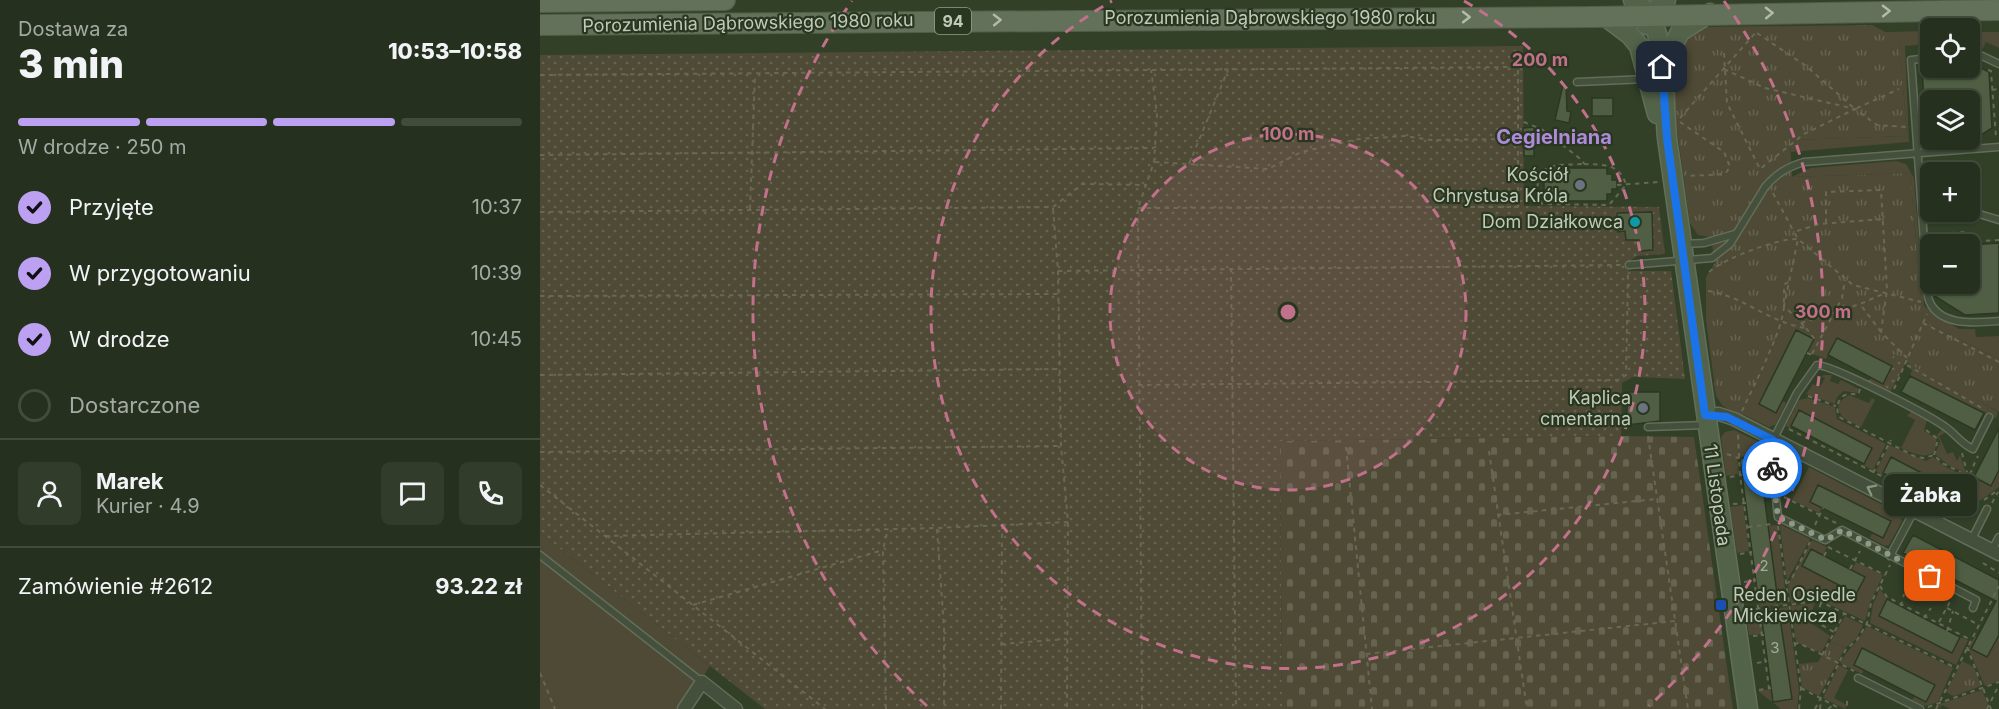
<!DOCTYPE html>
<html lang="pl">
<meta charset="utf-8">
<style>
body{margin:0;font-family:Inter,sans-serif;background:#323c2b;color:#f1f3f6;height:100vh;display:flex;flex-direction:column;font-size:22px;white-space:nowrap}
*{box-sizing:border-box;margin:0}
p{font-size:20px;color:#a4a9a4}
.icon{flex:none;width:33px;height:33px;fill:none;stroke:currentColor;stroke-width:2;stroke-linecap:round;stroke-linejoin:round}
.map{position:relative;flex:1;overflow:hidden}
.drawer{display:flex;flex-direction:column;background:#26301e;width:540px}
.drawer>*{flex:none}
.controls{position:absolute;left:1380px;top:18px;display:grid;gap:12px}
.controls a{display:grid;place-items:center;width:60px;height:60px;border-radius:9px;background:#26301e;box-shadow:0 2px 4px #0004,0 0 0 2px #424b3c;font-size:30px}
.pin{position:absolute;display:grid;place-items:center;width:51px;height:51px;color:#fff;margin:-26px;border-radius:12px;box-shadow:0 3px 9px #0006}
.courier{position:absolute;display:grid;place-items:center;width:60px;height:60px;margin:-30px;border:4px solid #1a73e8;border-radius:50%;background:#fff;color:#222;box-shadow:0 2px 8px #0007}
.bubble{position:absolute;height:42px;border-radius:9px;background:#26301e;box-shadow:0 2px 4px #0004,0 0 0 2px #424b3c;font-size:20px;font-weight:800;line-height:42px;text-align:center}
.head em{font-style:normal;font-weight:800}
.head div{display:flex;flex-direction:column-reverse}
.head{display:flex;align-items:center;justify-content:space-between;height:102px;padding:0 18px}
h1{font-size:39px;font-weight:800;line-height:45px}
.bar{display:grid;grid-template-columns:repeat(4,1fr);gap:9px 6px;align-content:center;height:72px;padding:0 18px}
.bar i{height:8px;border-radius:4px;background:#424b3c}
.bar .on{background:#bca0f2}
.bar p{grid-column:span 4}
.line{display:flex;align-items:center;gap:15px;padding:0 18px;border-top:2px solid #424b3c}
.line div{flex:1}
.round{display:grid;place-items:center;flex:none;width:63px;height:63px;border-radius:9px;background:#323c2b}
ol{padding:0 18px;list-style:none}
li{display:flex;align-items:center;gap:18px;height:66px}
li p{margin-inline-start:auto}
li .icon{padding:6px;border-radius:50%;background:#bca0f2;color:#111;stroke-width:4}
li:last-child{color:#a4a9a4}
li i{width:33px;height:33px;border:3px solid #424b3c;border-radius:50%}
main{display:flex;flex:1;min-height:0}
.map>svg:first-child{display:block}
</style>
<main>
<section class="drawer">
<div class="head"><div><h1>3 min</h1><p>Dostawa za</p></div><em>10:53–10:58</em></div>
<div class="bar"><i class="on"></i><i class="on"></i><i class="on"></i><i></i><p>W drodze · 250 m</p></div>
<ol>
<li><svg class="icon" aria-label="check" viewBox="0 0 24 24"><path d="M5 12l5 5 9-10"/></svg>Przyjęte<p>10:37</p></li>
<li><svg class="icon" aria-label="check" viewBox="0 0 24 24"><path d="M5 12l5 5 9-10"/></svg>W przygotowaniu<p>10:39</p></li>
<li><svg class="icon" aria-label="check" viewBox="0 0 24 24"><path d="M5 12l5 5 9-10"/></svg>W drodze<p>10:45</p></li>
<li><i></i>Dostarczone</li>
</ol>
<div class="line" style="height:108px"><a class="round"><svg class="icon" aria-label="person" viewBox="0 0 24 24"><circle cx="12" cy="8" r="4"/><path d="M4 21q1-7 8-7t8 7"/></svg></a><div><b>Marek</b><p>Kurier · 4.9</p></div><a class="round"><svg class="icon" aria-label="chat" viewBox="0 0 24 24"><path d="M4 5h16v11H9l-5 4z"/></svg></a><a class="round"><svg class="icon" aria-label="phone" viewBox="0 0 24 24"><path d="M5 4h4l2 5-3 2q2 4 5 5l2-3 5 2v4C11 20 4 13 5 4z"/></svg></a></div>
<div class="line" style="height:78px"><div>Zamówienie #2612</div><b>93.22 zł</b></div>
</section>
<div class="map">
<svg width="1459" height="709" viewBox="0 0 1459 709">
<defs>
<pattern id="cemetery-stones" width="16" height="16" patternUnits="userSpaceOnUse" patternTransform="scale(1.5)"><rect width="16" height="16" fill="#4e4a35"/><path d="M2 7V4a2 2 0 0 1 4 0v3zM10 15v-3a2 2 0 0 1 4 0v3z" fill="#666350"/></pattern>
<pattern id="park-tufts" width="24" height="20" patternUnits="userSpaceOnUse" patternTransform="scale(1.5)"><rect width="24" height="20" fill="#4e4a35"/><path d="M3 7l-1-3M5 7V3M7 7l1-3M15 17l-1-3M17 17v-4M19 17l1-3" fill="none" stroke="#666350"/></pattern>
<pattern id="garden-dots" width="8" height="8" patternUnits="userSpaceOnUse" patternTransform="scale(1.5)"><rect width="8" height="8" fill="#4e4a35"/><path d="M2 2h.1M6 6h.1" fill="none" stroke="#666350" stroke-width="1.8" stroke-linecap="round"/></pattern>
</defs>
<rect width="100%" height="100%" fill="#324028"/>
<!-- grass -->
<path fill="#4e4a35" d="M1390,31v13l-25,2 4,96 -118,10 -1,-12 117,-4 -8,-96 -14,-8z
M1430,32h29v16l-13,-6 -3,6h-6v-7h-7z
M1356,161l10,3 8,14 10,128 35,23h16l1,8 23,-1v23l-76,-38 -13,-148 -118,4 18,-9z
M1248,299l106,55 -5,11 -52,-27 -11,21 -19,-7 -11,-21 -37,73 17,9 6,-12 4,2 -11,22 -6,2 -27,-13 29,-62z
M1370,362l88,50 -2,6 -86,-42 2,-6 -5,-3z
M1285,375h7l-2,6 8,3 3,-4 18,9 -2,4 -13,-2 -7,6 -2,7 -29,-10 7,-10 7,3 5,-9 -4,-2z
M1309,395l20,8 3,-5 3,2 -14,27c-12,-6 -25,-9 -22,-25z
M1268,398l27,9 2,12 49,25 -13,26 -10,-5 9,-17 -72,-37 -10,17 -4,-2 13,-26z
M1371,412l16,8 -3,11 12,7c3,26 -21,17 -35,10l14,-28 -8,-4z
M1403,428l2,5 -6,3 8,18 6,-2 4,9 3,-6 6,18 -18,-8 -13,-11 5,-12 -3,-7z
M1194,430l25,12 3,7 -3,5 -22,3 2,17 -13,2 -5,-39 4,-5z
M1349,445l37,16 7,-4 13,10 20,10 2,21 -9,17 -4,-2 9,-18 -73,-37 -9,17 -6,-4z
M1269,467l91,47 2,7 -13,24 -4,1 -15,-8 2,-5 11,5 8,-17 -72,-36 -9,16 12,7 -3,5 -27,-13z
M1459,470v17l-24,17 -4,-7 -1,-21 21,10z
M1203,505l6,46 -12,2 -7,-46z
M1237,525l10,79 -27,3 -2,-10 19,-3 -8,-60 -19,2 -1,-8z
M1241,525l29,14 -23,42 -7,-55z
M0,533l170,133 -28,43h-142z
M1272,540l15,7 -4,8 -12,-6 -9,17 50,4 4,-8 27,13 -13,28 -5,18 -45,-21 -29,3 -3,-19z
M1340,589l7,10 -8,17 72,37 9,-16 8,3 -12,25 -86,-42 3,-19z
M1275,603l-5,14 1,6 19,13 -9,17 -25,-11 -5,-36z
M1248,607l11,83 -2,19h-16l-23,-18 13,-2 2,13 19,-3 -12,-81 -18,2 1,14 -14,1 -4,-23z
M1305,616l18,9 -7,14 -11,9 -14,-7z
M1327,626l86,42 -15,34 -13,4 -13,-6 3,-4 11,6 9,-17 -73,-37 -8,16 10,6 -2,4 -22,-11c8,-14 19,-23 27,-37z
M1459,635v46l-14,5 -17,-38 7,-12 2,1 -6,11 16,9z
M1299,665l9,5 -14,28 13,7 -2,4 -22,-11z
M1442,690l6,14 -2,5h-36l-8,-4 -4,4 2,-5z"/>
<!-- cemetery -->
<path fill="url(#cemetery-stones)" d="M1081,436l73,1 39,272h-451l-2,-268z"/>
<!-- park -->
<path fill="url(#park-tufts)" d="M1332,25l27,14 8,97 -117,4 2,37 118,-4 13,148 76,38v53l-211,-113 -17,53 -30,65 -18,-11 -7,-10 -10,-76v-43l9,-14 -4,-26 -13,-2 -8,-12 -21,-151 7,-28 30,-17z
M1291,641l14,7 -26,48 -17,-9 -3,-23 19,-2z
M1422,661l12,6 7,19 -27,10 -8,-4z"/>
<!-- garden -->
<path fill="url(#garden-dots)" d="M983,46l1,160 135,1 6,47 -28,2 -9,6 1,9h42l14,108 -52,-2 -11,6 -1,53 -341,5 2,268h-517l-225,-176v-478z
M1354,354l13,7 -17,31 -22,-11 21,-16z"/>
<!-- building -->
<path fill="#505f44" stroke="#2b3822" stroke-width="1.5" d="M1437,66l12,6 3,56 -11,7 -11,1v-36h-46l-2,-31z
M1023,85h3l1,26 4,1 -2,11 -14,-3z
M1052,98h21v18h-21z
M994,127v29h-10l-1,-28z
M1028,168h39v6h5v6h5v9h-5v5h-5v7h-39l1,-7 -17,1 -8,-6v-11l8,-4h16z
M1112,212l1,38 -14,1v-11h-13l-1,-9 -7,1 -1,-19z
M1421,235l1,9h-33v-7z
M1459,243v70l-34,2 -32,-20 -1,-11h38v-39z
M1256,330l18,9 -38,74 -17,-9z
M1297,338l55,28 -9,18 -55,-29z
M1370,376l74,37 -9,17 -74,-38z
M1087,392h33v29l-33,4z
M1259,410l73,38 -8,16 -73,-38z
M1459,428v42l-8,16 -17,-9z
M1219,456l18,138 -19,3 -18,-138z
M1351,457l73,38 -8,16 -73,-38z
M1278,485l73,36 -8,17 -73,-36z
M1373,535l86,45v55l-12,22 -16,-8 25,-48 -93,-48z
M1271,549l54,28 -9,17 -54,-28z
M1347,599l73,38 -8,16 -73,-37z
M1240,618l12,81 -19,3 -11,-82z
M1322,648l73,37 -9,17 -72,-37z"/>
<g fill="none" stroke-linecap="round" stroke-linejoin="round">
<!-- lane casing -->
<g stroke="#626e59" stroke-width="9">
<path id="lane" d="M1430,56l10,-1 19,9
M1390,58l-19,2 17,237c8,30 47,26 71,24
M1037,82l70,-3
M1382,216l57,-2 20,6
M1144,244l20,-1 31,-9
M1089,265l83,-7 18,-14 35,-57c11,-13 22,-20 39,-25l195,-15
M1108,427l58,-2
M1432,539l15,-30
M1452,550l7,-13
M0,555l162,127
M1350,556l24,-45
M1433,608l3,-8 -134,-70 -17,10 -47,-23 -8,-71 27,-53 20,-28c15,0 110,49 127,61 11,7 17,18 29,23l16,-32
M1318,678l62,31"/>
</g>
<!-- street casing -->
<g stroke="#626e59" stroke-width="15">
<path id="street" d="M1165,415l14,-1 15,5 265,135
M144,709l18,-27 34,27"/>
</g>
<!-- secondary casing -->
<g stroke="#626e59" stroke-width="21">
<path id="secondary" d="M1093,0c6,5 13,10 17,17 16,25 14,90 17,121l81,571
M1066,17l24,18 9,11 18,68
M1106,25l3,-10 17,-15
M1122,67l18,-35 30,-19"/>
</g>
<!-- primary casing -->
<g stroke="#505d48" stroke-width="22">
<path id="primary" d="M0,2l185,-2
M0,25l1053,-8 406,-7"/>
</g>
<!-- path -->
<path stroke="#676953" stroke-width="2" stroke-dasharray="4.5 4.5" stroke-linecap="butt" d="M1217,33l49,33 49,43 44,-20
M1184,53l3,50 33,66 44,-35 51,-25
M1184,69l41,19 90,21 22,16 30,2
M1448,70l3,1 5,66
M0,75l978,-8v140l-380,1
M1452,90l7,-1
M978,115l6,7 19,8 40,31 1,3
M1140,118l77,-87
M1140,122l44,30 6,15 -5,7 -37,2
M0,155l614,-7
M615,162l113,7 33,-17 58,-13 46,-3 26,4 87,-1
M649,164l39,-94
M1044,164c19,1 36,-1 42,21l-17,20 -67,-1 -5,-17 5,-16 14,-6z
M1077,185l42,-3
M1233,193l21,39
M513,208l5,63 3,175 7,76 -1,187
M210,209l5,-134
M0,212l513,-5 29,-23 64,1
M1286,223v-31l55,-2 6,100 -6,42 28,28
M1393,234l34,-2v10l32,-2
M691,268l5,441
M518,271l564,-6
M1169,272c14,-13 69,-34 89,-33l55,46 68,17
M1168,291c35,5 62,32 98,37l-22,-22 14,-67 -4,-7 25,-8 64,-5
M0,296l518,-2
M1261,323l59,-19
M1383,323l76,39
M1266,328l11,14
M1341,332l-21,-28 23,-10
M1267,353l5,2
M1272,354l30,-56 3,-18
M1367,365l78,45
M0,375l519,-6
M598,385l480,-5 8,-5 2,-102
M1320,389l-2,6c-17,-5 -24,8 -19,22l77,40 8,1 10,-3 8,8 26,13
M1354,389l33,-75
M1268,396l28,10
M1202,411c11,-24 41,-81 42,-105 0,-7 -1,-14 1,-22l5,-3
M1249,429l171,87
M1386,430l12,9 -4,16
M1198,435l2,40 29,213
M1108,436l40,273
M806,447l26,262
M949,451l38,258
M0,452l521,-6
M1422,453l6,23
M1187,454l11,4 24,-3
M1333,473l18,-33
M1190,477l12,-2
M0,485l285,224
M1244,497l52,26
M1444,500l14,-10
M1452,503l6,-11
M1193,504l13,-1
M1436,509c-12,-20 -8,-33 2,-53
M1423,511l16,-8
M957,515l160,-16
M1420,517l9,-19
M1275,525l8,-17
M1238,526l23,162 -2,21
M1208,527l24,-3
M397,529l7,99v81
M65,536l332,-8 131,-6
M1288,547l57,28
M1200,554l12,-2
M1284,556l4,-8
M1443,563l16,10
M1310,569l10,-18
M1204,582l12,-2
M1246,584l5,-4 19,-38
M1340,586l7,11 84,43
M1281,603l-6,18 19,11
M153,605l190,-55
M1361,606l3,-12
M1407,608l32,17
M1207,610l72,-9 137,67
M1384,618l7,-10
M1399,622l13,-24
M1407,631l6,-20
M1213,636l11,-1
M461,644l66,-5
M1254,644l5,-1 55,28
M1427,647l24,62
M826,654l309,-33
M1282,655l22,-41
M1217,663l10,-2
M0,673l15,36
M1261,688l40,21
M1219,690l12,-2
M1307,701v8
M1388,707l71,-25
M346,709l-3,-159 5,-21
M461,709l1,-183
M602,709l-4,-501 16,-46 3,-48 -6,-44
M1275,709l31,-60 11,-9 10,-17 4,-20 19,-38
M1280,709l1,-10
M1288,709l5,-4
M1396,709l63,-123
M1447,709l12,-24"/>
<!-- lane -->
<use href="#lane" stroke="#44503c" stroke-width="6"/>
<!-- street -->
<use href="#street" stroke="#44503c" stroke-width="12"/>
<!-- secondary -->
<use href="#secondary" stroke="#53634a" stroke-width="18"/>
<!-- primary -->
<use href="#primary" stroke="#63705a" stroke-width="20"/>
</g>
<!-- one-way arrows -->
<defs><path id="oneway-chevron" d="M-2-3.5L2.5 0L-2 3.5" fill="none" stroke-width="1.6" stroke-linecap="round" stroke-linejoin="round" transform="scale(1.5)"/></defs>
<g stroke="#b2bcaa">
<use href="#oneway-chevron" transform="translate(1346 11) rotate(-1)"/>
<use href="#oneway-chevron" transform="translate(1229 13) rotate(-1)"/>
<use href="#oneway-chevron" transform="translate(926 17)"/>
<use href="#oneway-chevron" transform="translate(457 20) rotate(-1)"/>
</g>
<use stroke="#889380" href="#oneway-chevron" transform="translate(1331 489) rotate(-153)"/>
<g fill="none" stroke-linecap="round" stroke-linejoin="round">
<!-- done -->
<path stroke="#8e9a86" stroke-width="6" stroke-dasharray="0 10.8" d="M1232,468l6,49 48,23 16,-10 88,46"/>
<!-- route -->
<path stroke="#1a73e8" stroke-width="8" d="M1122,67l5,71 38,277 22,2 46,23 -4,11 3,17"/>
</g>
<!-- distance rings -->
<circle cx="748" cy="312" r="178" fill="#c1718a" fill-opacity=".12"/>
<g fill="none" stroke="#c1718a" stroke-width="3" stroke-dasharray="10 8">
<circle cx="748" cy="312" r="178"/>
<path d="M924 1A357 357 0 1 1 572 1"/>
<path d="M387 706A535 535 0 0 1 312 1M1184 1A535 535 0 0 1 1109 706"/>
</g>
<!-- markers -->
<g fill="#6b7280" stroke="#293620" stroke-width="2">
<circle cx="1040" cy="185" r="6"/>
<circle cx="1103" cy="408" r="6"/>
</g>
<circle fill="#0f9aa8" stroke="#293620" stroke-width="2" cx="1095" cy="222" r="6"/>
<rect fill="#1a4fb4" stroke="#293620" stroke-width="2" x="1175" y="599" width="12" height="12" rx="3"/>
<g text-anchor="middle" stroke-width="4.5" stroke-linejoin="round" paint-order="stroke">
<!-- number labels -->
<g font-size="15" fill="#a4af9b">
<text x="1224" y="571">2</text>
<text x="1235" y="653">3</text>
</g>
<!-- shield labels -->
<rect fill="#293620" stroke="#939e8a" stroke-width="1.5" x="395" y="8" width="36" height="26" rx="4.5"/>
<g font-size="16" font-weight="bold" fill="#c0cab8">
<text x="413" y="27">94</text>
</g>
<!-- street labels -->
<g font-size="18" fill="#c0cab8" stroke="#293620">
<text x="730" y="24">Porozumienia Dąbrowskiego 1980 roku</text>
<text transform="translate(208 23) rotate(-1)" y="6">Porozumienia Dąbrowskiego 1980 roku</text>
<text transform="translate(1177 495) rotate(82)" y="6">11 Listopada</text>
</g>
<!-- poi labels -->
<g font-size="18" fill="#c0cab8" stroke="#293620" text-anchor="end">
<text x="1028" y="181">Kościół<tspan x="1028" dy="21">Chrystusa Króla</tspan></text>
<text x="1083" y="228">Dom Działkowca</text>
<text x="1091" y="404">Kaplica<tspan x="1091" dy="21">cmentarna</tspan></text>
<text x="1193" y="601" text-anchor="start">Reden Osiedle<tspan x="1193" dy="21">Mickiewicza</tspan></text>
</g>
<!-- neighbourhood labels -->
<g font-size="20" font-weight="bold" fill="#ad8ada" stroke="#293620">
<text x="1014" y="144">Cegielniana</text>
</g>
</g>
<circle cx="748" cy="312" r="9" fill="#c1718a" stroke="#293620" stroke-width="3"/>
<g font-size="18" text-anchor="middle" font-weight="bold" fill="#c1718a" stroke="#293620" stroke-width="4.5" stroke-linejoin="round" paint-order="stroke">
<text x="1000" y="66">200 m</text>
<text x="748" y="140">100 m</text>
<text x="1283" y="318">300 m</text>
</g>
</svg>
<div class="controls">
<a><svg class="icon" aria-label="locate" viewBox="0 0 24 24"><circle cx="12" cy="12" r="6"/><path d="M12 2v4M12 18v4M2 12h4M18 12h4"/></svg></a>
<a><svg class="icon" aria-label="layers" viewBox="0 0 24 24"><path d="M12 4l9 5-9 5-9-5zM3 14l9 5 9-5"/></svg></a>
<a>+</a>
<a>−</a>
</div>
<div class="pin" style="left:1390px;top:576px;background:#ea580c"><svg class="icon" aria-label="bag" viewBox="0 0 24 24"><path d="M5 8h14l-1 12H6zM9 8a3 3 0 0 1 6 0"/></svg></div>
<div class="pin" style="left:1122px;top:67px;background:#1f2937"><svg class="icon" aria-label="home" viewBox="0 0 24 24"><path d="M3 11l9-7 9 7M6 9v11h12V9"/></svg></div>
<div class="courier" style="left:1232px;top:468px"><svg class="icon" aria-label="bike" viewBox="0 0 24 24"><circle cx="6" cy="16" r="4"/><circle cx="18" cy="16" r="4"/><path d="M6 16l4-8h5l3 8M10 8l3 8H6M13 5h3"/></svg></div>
<div class="bubble" style="left:1344px;top:474px;width:93px">Żabka</div>
</div>
</main>
